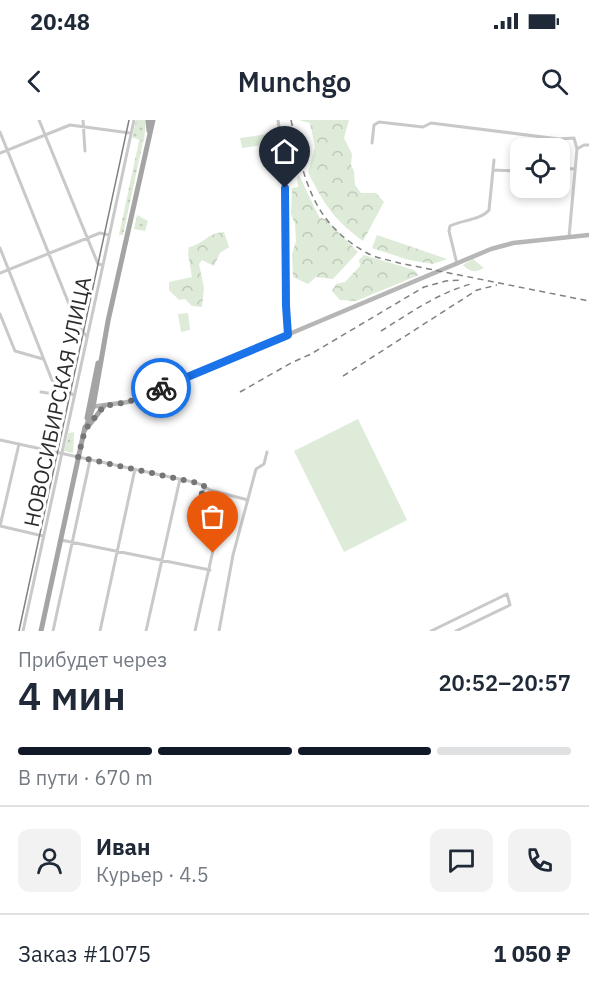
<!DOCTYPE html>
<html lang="ru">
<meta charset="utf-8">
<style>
body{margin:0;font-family:"IBM Plex Sans",sans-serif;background:#f2f2f3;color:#1f2937;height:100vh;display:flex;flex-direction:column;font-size:22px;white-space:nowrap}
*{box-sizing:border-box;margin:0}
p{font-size:20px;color:#747a83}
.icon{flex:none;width:33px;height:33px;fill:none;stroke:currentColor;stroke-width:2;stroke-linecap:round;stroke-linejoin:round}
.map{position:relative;height:511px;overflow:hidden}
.drawer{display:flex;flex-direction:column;background:#fff;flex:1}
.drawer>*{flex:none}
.tools{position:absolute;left:510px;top:18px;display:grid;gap:12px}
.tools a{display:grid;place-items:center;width:60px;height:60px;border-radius:12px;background:#fff;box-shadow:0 3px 9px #0003;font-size:30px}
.pin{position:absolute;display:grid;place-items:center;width:51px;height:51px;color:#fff;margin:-62px -26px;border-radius:50% 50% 50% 0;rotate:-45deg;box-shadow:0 0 6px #0007}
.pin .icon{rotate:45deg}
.courier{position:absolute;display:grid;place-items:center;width:60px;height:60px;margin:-30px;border:4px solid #1a73e8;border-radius:50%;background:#fff;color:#222;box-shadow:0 2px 8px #0007}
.overview em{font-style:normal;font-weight:600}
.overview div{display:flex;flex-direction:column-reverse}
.overview{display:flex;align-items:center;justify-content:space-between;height:102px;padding:0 18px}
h1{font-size:39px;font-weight:600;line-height:45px}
.bar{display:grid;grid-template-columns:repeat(4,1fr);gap:9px 6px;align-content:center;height:72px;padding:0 18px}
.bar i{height:8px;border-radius:4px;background:#e0e1e3}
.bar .current{background:#111827}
.bar p{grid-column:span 4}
.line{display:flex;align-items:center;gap:15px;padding:0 18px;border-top:2px solid #e0e1e3}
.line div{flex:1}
.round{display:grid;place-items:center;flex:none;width:63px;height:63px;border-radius:12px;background:#f2f2f3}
.status{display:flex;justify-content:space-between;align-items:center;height:42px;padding:0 30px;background:#fff;direction:ltr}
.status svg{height:16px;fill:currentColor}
header{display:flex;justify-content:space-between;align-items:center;height:78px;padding:0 18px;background:#fff;font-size:27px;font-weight:600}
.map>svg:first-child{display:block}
</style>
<div class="status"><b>20:48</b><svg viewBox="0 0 49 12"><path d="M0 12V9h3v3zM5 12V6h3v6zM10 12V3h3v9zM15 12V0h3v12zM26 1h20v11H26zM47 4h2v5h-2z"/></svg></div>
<header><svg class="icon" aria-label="back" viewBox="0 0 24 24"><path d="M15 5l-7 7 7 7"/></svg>Munchgo<svg class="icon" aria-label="search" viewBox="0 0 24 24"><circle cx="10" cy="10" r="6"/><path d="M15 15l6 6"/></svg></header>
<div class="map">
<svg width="589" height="511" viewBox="0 0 589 511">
<defs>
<pattern id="grass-dots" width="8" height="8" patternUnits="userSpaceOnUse" patternTransform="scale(1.5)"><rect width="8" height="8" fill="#deebd8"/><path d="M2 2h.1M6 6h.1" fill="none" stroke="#bfcaba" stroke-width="1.8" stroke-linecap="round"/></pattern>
<pattern id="forest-crowns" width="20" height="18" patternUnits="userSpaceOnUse" patternTransform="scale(1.5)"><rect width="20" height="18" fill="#deebd8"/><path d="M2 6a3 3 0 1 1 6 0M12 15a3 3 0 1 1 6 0" fill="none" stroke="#bfcaba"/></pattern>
</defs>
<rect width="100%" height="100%" fill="#fff"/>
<!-- grass -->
<path fill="url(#grass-dots)" d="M136,0h10l-2,22 -12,-5z
M139,21l4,1 -20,93h-4z
M137,95l11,6 -3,10 -11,-2z
M70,307l-1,6 5,-1 -1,21 -9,-2z"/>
<!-- forest -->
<path fill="url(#forest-crowns)" d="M299,0h50l-5,18 8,16 -1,11 3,6 1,14 6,8h15l8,9 -21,39c-28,-20 -40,-38 -55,-69l7,-25 -5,-24z
M299,55l20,42 6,2 33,33 -25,27 -17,-2 -8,7 -15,-7 -1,-23 4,-13 -1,-17 -4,-10 1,-26 6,-1 -1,-10z
M224,112l5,15 -9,6 -6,13 -12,-6 -3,4 5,24 -2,19 -10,-1 -7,-7 -6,1 -10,-10v-8l23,-5 -4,-23 1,-7c17,-4 16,-13 35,-15z
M377,115l70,24 -14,5 -24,-4 -37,-12z
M364,135l50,15 5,5 -63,26 -16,-1 -8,-9 4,-7 9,-2 15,-16 -1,-6z
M473,139l11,9c-9,5 -14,4 -21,-3z"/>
<!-- pitch -->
<path fill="#deebd8" d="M274,13l1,10 -33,5 -2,-10z
M188,193l2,17 -9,2 -3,-18z
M358,299l49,101 -63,32 -50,-101z"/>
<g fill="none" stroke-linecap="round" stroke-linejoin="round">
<!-- street -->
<path stroke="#c9c9c9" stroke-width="3" d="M83,0l2,31
M278,0l7,52 1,134 2,29
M0,12l77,192 10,13
M372,23l2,-18 5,-3 44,5 8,-4 128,16 15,-1 3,11 -8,88
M577,29l7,-4h5
M0,33l70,-28 60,8
M560,48l15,1
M493,50l27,1
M0,128l52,132 8,9 14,6
M457,144l-8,-33 1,-5c12,-6 31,-6 39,-16l5,-50
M103,145l31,-145
M0,153l100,-40 9,2
M0,194l15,37 28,8
M41,272l13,2 6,-5
M0,320l193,42 9,3 8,5 38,10
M0,406l19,-82
M0,406l43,10
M61,420l149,30
M23,511l80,-366 -5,-1 -59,-144
M53,511l37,-171
M100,511l35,-162
M146,511l34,-152
M195,511l25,-112 -19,-5 2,-23 3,-3
M219,511l14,-76 23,-86 8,-5 3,-12
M431,511l76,-37 3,11 -54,26"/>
<!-- secondary -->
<path stroke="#b6b6b6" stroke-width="4.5" d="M90,287l38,-5 363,-153 22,-6 76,-8"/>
<!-- primary -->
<path stroke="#a4a4a4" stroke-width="5" d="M148,0l1,11
M87,298l11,-55
M90,304l14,-18
M85,310l8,-23 15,-86 45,-201
M41,511l44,-204"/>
<!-- tram -->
<path stroke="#818181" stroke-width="1.5" d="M19,511l110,-511"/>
<!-- rail -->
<path stroke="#818181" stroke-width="1.5" stroke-dasharray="6 4.5" stroke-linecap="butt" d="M291,0c13,58 20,102 76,133 9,5 22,7 32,10l190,38
M381,211c29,-18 57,-38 90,-47
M343,256l134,-86 20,-5
M240,272l51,-29 20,-9 113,-67 22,-6 17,-1"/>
</g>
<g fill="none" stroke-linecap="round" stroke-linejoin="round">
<!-- done -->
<path stroke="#767676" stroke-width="6" stroke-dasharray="0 10.8" d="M161,268l-33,14 -24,4 -19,24 -7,27 124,27 4,4 -4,2 -1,24 19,5 -7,34"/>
<!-- route -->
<path stroke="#1a73e8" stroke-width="8" d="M161,268l127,-53 -2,-29 -1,-118"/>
</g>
<g text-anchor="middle" stroke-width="6" stroke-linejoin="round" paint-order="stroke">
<!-- street labels -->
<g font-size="21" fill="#2c2c2c" stroke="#fff">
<text transform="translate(58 282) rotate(-78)" y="7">НОВОСИБИРСКАЯ УЛИЦА</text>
</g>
</g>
</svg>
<div class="tools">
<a><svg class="icon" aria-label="locate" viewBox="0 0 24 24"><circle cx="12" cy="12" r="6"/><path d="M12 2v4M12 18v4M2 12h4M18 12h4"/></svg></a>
</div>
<div class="pin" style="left:213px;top:433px;background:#ea580c"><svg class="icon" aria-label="bag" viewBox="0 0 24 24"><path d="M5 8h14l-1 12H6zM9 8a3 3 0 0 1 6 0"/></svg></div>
<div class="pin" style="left:285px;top:68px;background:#1f2937"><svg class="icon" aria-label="home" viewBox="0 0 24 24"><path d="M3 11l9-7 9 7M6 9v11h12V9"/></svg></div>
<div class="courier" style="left:161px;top:268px"><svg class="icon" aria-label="bike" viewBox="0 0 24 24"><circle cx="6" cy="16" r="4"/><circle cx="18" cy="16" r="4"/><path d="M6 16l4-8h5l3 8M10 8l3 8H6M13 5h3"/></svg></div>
</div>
<section class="drawer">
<div class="overview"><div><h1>4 мин</h1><p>Прибудет через</p></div><em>20:52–20:57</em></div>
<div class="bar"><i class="current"></i><i class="current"></i><i class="current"></i><i></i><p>В пути · 670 m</p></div>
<div class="line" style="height:108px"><a class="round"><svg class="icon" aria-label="person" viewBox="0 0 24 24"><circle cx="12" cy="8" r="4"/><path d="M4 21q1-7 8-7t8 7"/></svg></a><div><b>Иван</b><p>Курьер · 4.5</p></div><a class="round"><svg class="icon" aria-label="chat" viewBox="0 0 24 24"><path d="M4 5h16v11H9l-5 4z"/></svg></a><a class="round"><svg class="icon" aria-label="phone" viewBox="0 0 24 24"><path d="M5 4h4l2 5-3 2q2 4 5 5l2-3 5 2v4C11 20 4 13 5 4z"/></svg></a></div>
<div class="line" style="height:78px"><div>Заказ #1075</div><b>1 050 ₽</b></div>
</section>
